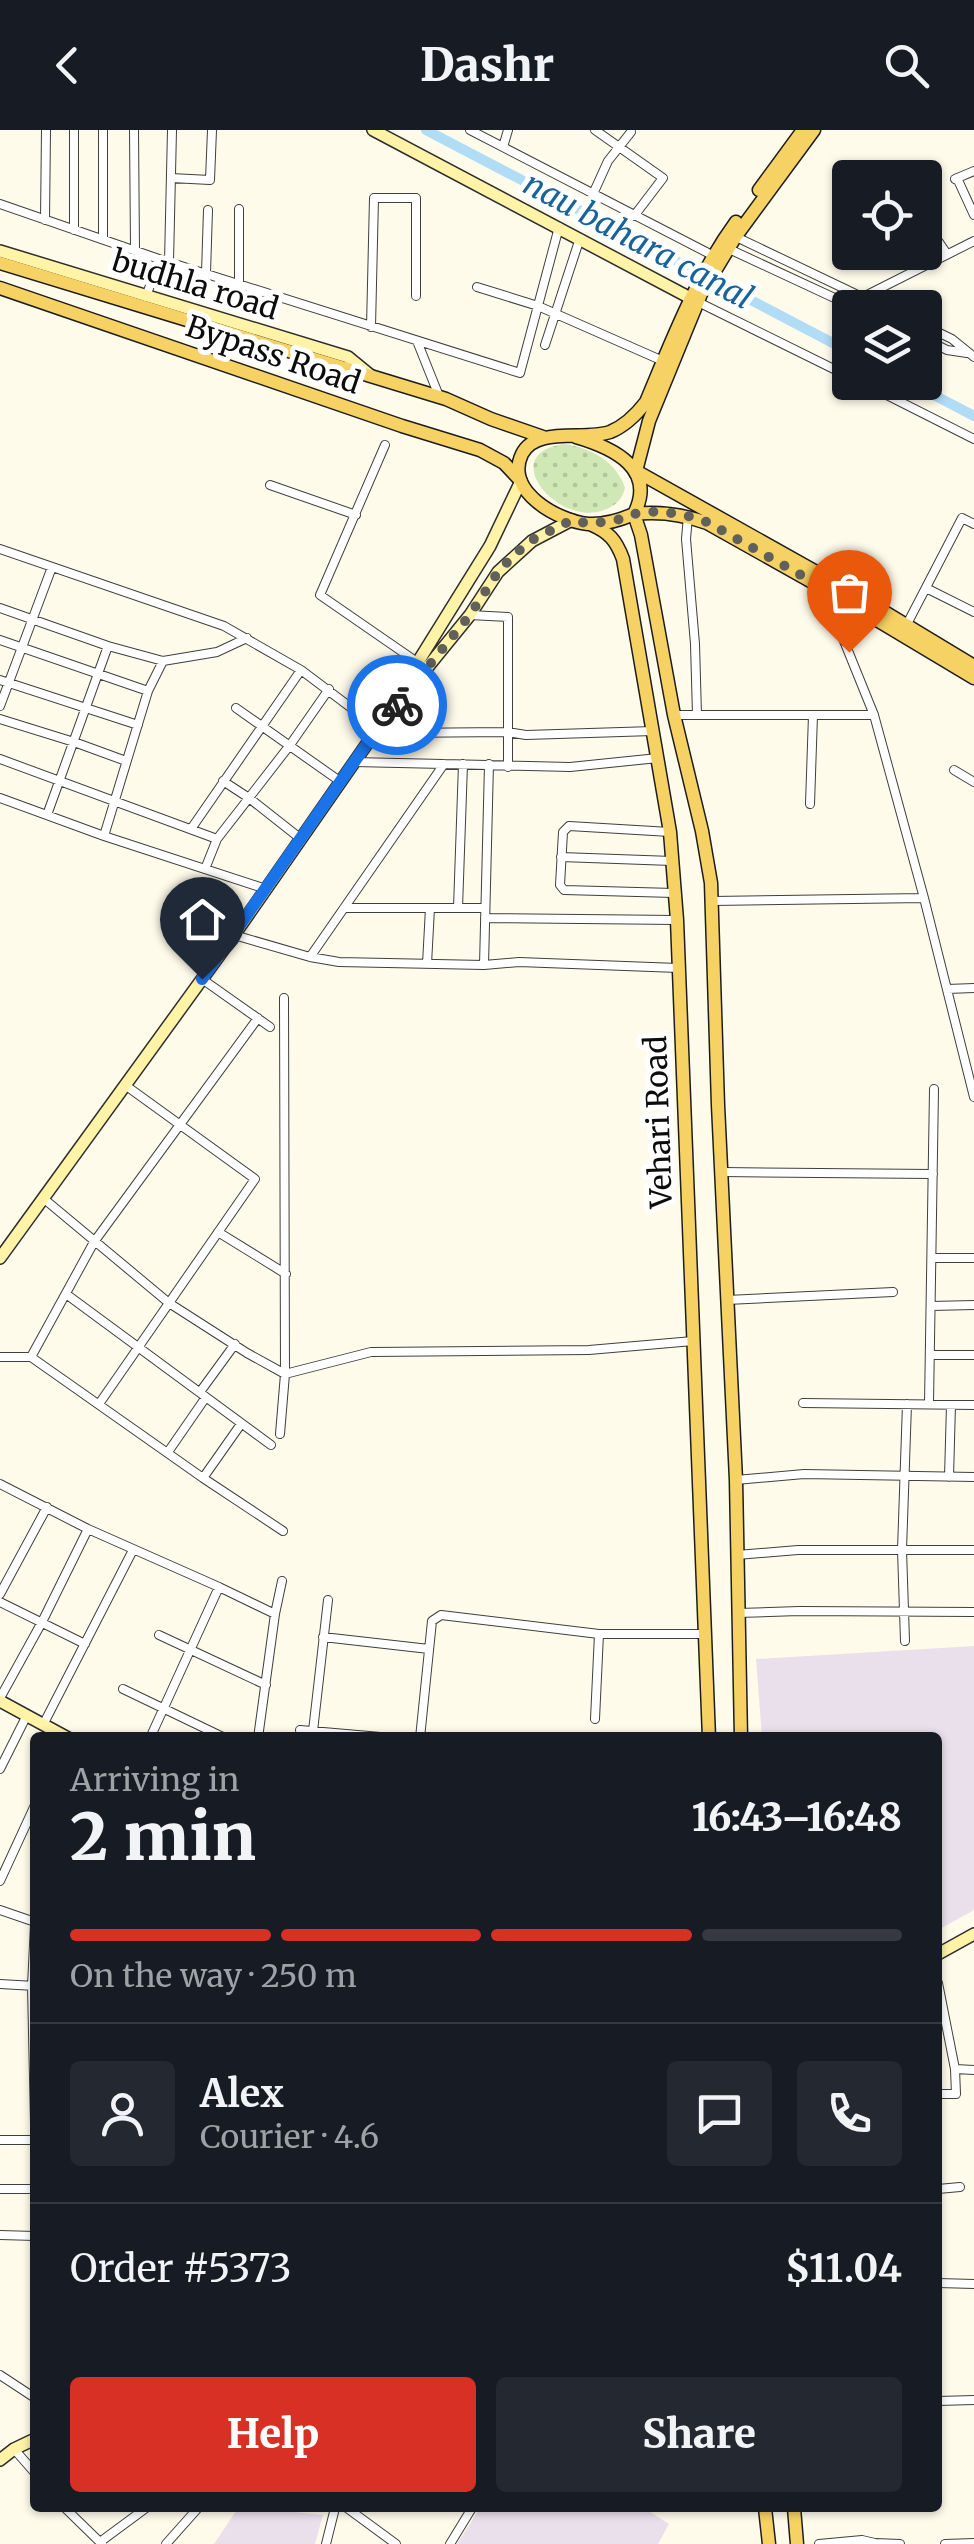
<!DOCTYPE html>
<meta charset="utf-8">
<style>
body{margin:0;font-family:Merriweather,serif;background:#242831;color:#f1f3f6;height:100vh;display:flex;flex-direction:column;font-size:38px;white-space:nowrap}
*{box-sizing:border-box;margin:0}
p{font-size:32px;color:#9ea1a6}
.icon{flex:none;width:55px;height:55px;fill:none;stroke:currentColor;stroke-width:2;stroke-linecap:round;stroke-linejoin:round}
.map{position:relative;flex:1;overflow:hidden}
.side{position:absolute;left:30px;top:1602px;width:912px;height:780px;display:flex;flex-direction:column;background:#171b24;border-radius:10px;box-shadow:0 2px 8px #0004}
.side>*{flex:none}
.fabs{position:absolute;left:832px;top:30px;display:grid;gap:20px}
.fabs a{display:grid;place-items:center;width:110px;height:110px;border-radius:10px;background:#171b24;box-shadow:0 2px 8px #0004;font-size:50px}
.pin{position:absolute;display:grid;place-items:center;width:85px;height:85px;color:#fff;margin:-102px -42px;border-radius:50% 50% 50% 0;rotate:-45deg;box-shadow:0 0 10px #0007}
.pin .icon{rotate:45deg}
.courier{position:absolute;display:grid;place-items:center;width:100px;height:100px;margin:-50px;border:8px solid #1a73e8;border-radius:50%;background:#fff;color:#222;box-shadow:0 2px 12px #0007}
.head em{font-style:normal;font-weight:800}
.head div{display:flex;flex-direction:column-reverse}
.head{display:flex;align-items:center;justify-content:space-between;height:170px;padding:0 40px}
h1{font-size:65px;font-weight:800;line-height:75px}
.bar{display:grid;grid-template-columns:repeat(4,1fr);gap:15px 10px;align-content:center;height:120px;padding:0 40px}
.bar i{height:12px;border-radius:8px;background:#363941}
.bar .current{background:#d93025}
.bar p{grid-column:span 4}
.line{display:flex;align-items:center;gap:25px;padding:0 40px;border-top:2px solid #363941}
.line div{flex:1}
.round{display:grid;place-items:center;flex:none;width:105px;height:105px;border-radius:10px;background:#242831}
.cta{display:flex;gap:20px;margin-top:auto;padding:20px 40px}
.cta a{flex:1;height:115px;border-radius:10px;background:#d93025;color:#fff;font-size:40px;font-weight:800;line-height:115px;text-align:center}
.cta a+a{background:#242831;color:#f1f3f6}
header{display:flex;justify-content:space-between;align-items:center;height:130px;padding:0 40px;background:#171b24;font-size:45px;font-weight:800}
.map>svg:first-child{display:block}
</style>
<header><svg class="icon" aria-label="back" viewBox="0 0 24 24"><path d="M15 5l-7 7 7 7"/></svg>Dashr<svg class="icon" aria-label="search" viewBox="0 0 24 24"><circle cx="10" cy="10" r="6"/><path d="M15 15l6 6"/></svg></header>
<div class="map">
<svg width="974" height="2414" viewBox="0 0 974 2414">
<defs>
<pattern id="grass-dots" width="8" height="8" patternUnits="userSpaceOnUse" patternTransform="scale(2.5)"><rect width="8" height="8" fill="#d0e8b6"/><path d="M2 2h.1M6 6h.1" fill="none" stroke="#b1c69b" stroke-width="1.8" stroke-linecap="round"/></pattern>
</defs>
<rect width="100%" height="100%" fill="#fffbeb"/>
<!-- industrial -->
<path fill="#e9e0eb" d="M974,1516v264l-36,20v-192l-176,-1 -6,-78z
M238,2378h18l67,7 -8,29h-101z
M480,2378h164l25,16 -11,20h-201z"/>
<!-- grass -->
<path fill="url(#grass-dots)" d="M565,314c26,4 52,18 60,44 -3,12 -10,18 -21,22 -45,18 -110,-57 -39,-66z"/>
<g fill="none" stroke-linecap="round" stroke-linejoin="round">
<!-- canal -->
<path stroke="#b1dcf5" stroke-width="10" d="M426,0l424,222
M909,252l65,34"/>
<!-- street casing -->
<g stroke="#3f3f3f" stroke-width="10">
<path id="street" d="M74,0v100
M134,0l1,120
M470,0l242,125
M595,0l68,48 -29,38
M503,17l5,-17
M171,48l39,2 2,-50
M957,48l17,37
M955,49l19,-8
M593,64l15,-33 23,-29
M0,74l159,55 361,114 39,-146
M45,90l1,-90
M925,92l22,32
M732,105l153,73
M103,109v-109
M729,119l127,59
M169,132l3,-132
M206,143l2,-63
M239,154v-75
M477,157l61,19 125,55
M146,167l13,-38
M863,167l111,-56
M698,172l152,75
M925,196l27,13 22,18
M371,197l3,-129h42v98
M925,209l22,11 20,3
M417,211l22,55
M545,215l35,-107
M861,252l113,57
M385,315l-65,150 97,67
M270,355l86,30
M688,386l-2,23 9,105 2,71
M0,419l224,77 77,44 77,58 15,5 114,-1 19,3 127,-4
M926,458l48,24
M837,466l3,35 34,84 50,183 50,199
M0,478l108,38 55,15 54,-9 30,-14
M470,485l38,2v150
M906,496l56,-108 12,6
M0,510l148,51
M0,550l138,45
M0,576l52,-139
M236,578l105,74
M674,585h200
M0,589l74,23 52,19
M0,629l217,80
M354,632l216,5 88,-9
M954,640l20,12
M223,651l26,17 52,41
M0,668l104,38 162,53
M810,674l3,-89
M47,685l61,-169
M191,699l110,-159
M670,702l-101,-6 -6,6 -3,53 4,5 110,3
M104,706l44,-145 15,-30
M561,727l111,4
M205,739l12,-30 73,-94 39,-56
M712,771l212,-3
M344,778h141
M458,778l5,-144
M485,788l192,2
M234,805l76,22 29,5 145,3 35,-3 159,6
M310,827l134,-193
M427,834l3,-56
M484,835l5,-201
M202,849l68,48
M947,859l27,-1
M258,888l-164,224 -63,115 172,121 80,53
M722,1042l211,2
M43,1068l126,105 78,50 38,21 86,-22 218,-2 104,-9
M218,1102l68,42
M932,1128h42
M66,1164l205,151
M727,1170l166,-8
M931,1176l43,-1
M930,1225h44
M0,1227h31
M200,1262l35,-48
M803,1273l171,2
M99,1274l156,-225 -130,-94
M929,1274l5,-315
M280,1304l5,-60 -1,-376
M168,1322l38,-55
M949,1347l2,-72
M203,1348l38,-54
M736,1350l68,-6 170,3
M0,1354l88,45 131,58 56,27
M737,1425l61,-5h176
M0,1464l47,-87
M0,1472l85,42
M738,1483l61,-2 175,1
M159,1505l107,50
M323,1507l106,12
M905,1511l-3,-91 5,-146
M123,1559l102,49
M0,1568l42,-76 46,-93
M595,1589l4,-85
M43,1595l90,-175
M300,1600l92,8
M313,1601l15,-131
M150,1608l69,-151
M258,1608l17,-124 7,-33
M420,1608l12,-117 9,-6 158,19h106
M0,1639l26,-52
M0,1751l35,-76
M0,1780l35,12
M35,1794l-3,62 3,137
M938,1853l17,86 1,25h-18
M0,1854l35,2
M955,1939l19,1
M0,2010h35
M0,2059h35
M938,2059l22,-2
M0,2105l35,1
M938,2153l36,1
M0,2245l35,23
M938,2271l36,-1
M14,2319l21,24
M65,2378l37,36
M347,2378l49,36
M100,2412l46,-34
M166,2414l32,-36
M326,2414l9,-36
M450,2414l22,-36
M819,2414l43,-4 13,3 25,1
M945,2414l29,-1"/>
</g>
<!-- secondary casing -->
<g stroke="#2e2e2e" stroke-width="14">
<path id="secondary" d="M373,0l323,171
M0,121l348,106 22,18
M395,569l95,-153 31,-65
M0,1128l234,-323 144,-207 92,-113 28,-43 34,-31 40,-21
M0,1571l68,37
M938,1824l36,-20
M0,2330l14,-11 21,-10"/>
</g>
<!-- primary casing -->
<g stroke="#1d1d1d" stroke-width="15">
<path id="primary" d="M814,0l-78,106 -35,58 -52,127 -13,50 207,116 131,79
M759,60l44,-60
M0,133l446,136 45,20 52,18
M0,158l402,138 78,24 24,13 17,18
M576,307c38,11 81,32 58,77 -14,6 -30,11 -46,10 -30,-3 -84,-33 -66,-70 14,-28 62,-13 88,-22 15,-6 26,-17 36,-30 26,-62 50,-125 90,-180
M590,394c19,8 26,16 33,35l47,273 7,88 32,818
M741,1608l-5,-258 -18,-375 -7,-222 -9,-52 -28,-116 -33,-180 -7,-21c26,-3 48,0 73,9l130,73 137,82
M765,2378l4,36
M794,2378l3,36"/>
</g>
<!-- street -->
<use href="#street" stroke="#fff" stroke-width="8"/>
<!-- secondary -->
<use href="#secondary" stroke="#fef3a7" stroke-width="11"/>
<!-- primary -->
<use href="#primary" stroke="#f6d163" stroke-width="12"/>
</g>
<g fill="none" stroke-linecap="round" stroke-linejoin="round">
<!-- done -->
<path stroke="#61605a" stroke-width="10" stroke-dasharray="0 18" d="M397,575l73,-90 28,-43 16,-17 18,-15 40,-20 18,4 32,-5 12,-5 26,-3 28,5 19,6 131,74 2,35 9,21"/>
<!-- route -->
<path stroke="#1a73e8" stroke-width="12" d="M202,849l176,-251 19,-23"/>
</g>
<g text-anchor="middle" stroke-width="10" stroke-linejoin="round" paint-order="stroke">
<!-- street labels -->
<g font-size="30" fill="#0c0c0c" stroke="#fff">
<text transform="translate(195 155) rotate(17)" y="10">budhla road</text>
<text transform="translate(273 225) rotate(19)" y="10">Bypass Road</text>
<text transform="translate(659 992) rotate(-92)" y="10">Vehari Road</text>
</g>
<!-- water labels -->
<g font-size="32" font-style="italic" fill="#18639a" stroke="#fff">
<text transform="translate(638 111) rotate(28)" y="11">nau bahara canal</text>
</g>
</g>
</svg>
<div class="fabs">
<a><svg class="icon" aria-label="locate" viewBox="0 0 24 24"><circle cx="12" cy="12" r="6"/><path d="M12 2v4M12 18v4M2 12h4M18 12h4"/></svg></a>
<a><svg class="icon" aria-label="layers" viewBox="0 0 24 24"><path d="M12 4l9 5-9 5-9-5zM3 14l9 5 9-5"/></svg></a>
</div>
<div class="pin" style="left:849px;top:522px;background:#ea580c"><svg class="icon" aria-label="bag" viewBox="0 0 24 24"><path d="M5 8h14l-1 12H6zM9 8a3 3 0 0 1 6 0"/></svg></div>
<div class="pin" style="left:202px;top:849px;background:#1f2937"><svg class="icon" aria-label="home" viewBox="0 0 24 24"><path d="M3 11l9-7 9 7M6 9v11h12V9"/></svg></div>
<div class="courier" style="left:397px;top:575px"><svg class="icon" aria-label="bike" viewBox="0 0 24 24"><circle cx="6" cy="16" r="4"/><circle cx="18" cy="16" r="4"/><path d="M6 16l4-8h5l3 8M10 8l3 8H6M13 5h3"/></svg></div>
<section class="side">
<div class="head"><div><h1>2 min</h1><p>Arriving in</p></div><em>16:43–16:48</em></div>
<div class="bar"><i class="current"></i><i class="current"></i><i class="current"></i><i></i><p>On the way · 250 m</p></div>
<div class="line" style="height:180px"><a class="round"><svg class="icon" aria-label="person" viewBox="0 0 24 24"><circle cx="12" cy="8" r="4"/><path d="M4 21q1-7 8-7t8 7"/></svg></a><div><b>Alex</b><p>Courier · 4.6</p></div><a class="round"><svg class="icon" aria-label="chat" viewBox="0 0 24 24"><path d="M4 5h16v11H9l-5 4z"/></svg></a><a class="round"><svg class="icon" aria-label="phone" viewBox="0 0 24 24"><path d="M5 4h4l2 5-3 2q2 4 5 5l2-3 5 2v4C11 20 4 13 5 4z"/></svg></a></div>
<div class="line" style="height:130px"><div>Order #5373</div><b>$11.04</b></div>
<div class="cta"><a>Help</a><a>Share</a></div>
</section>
</div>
